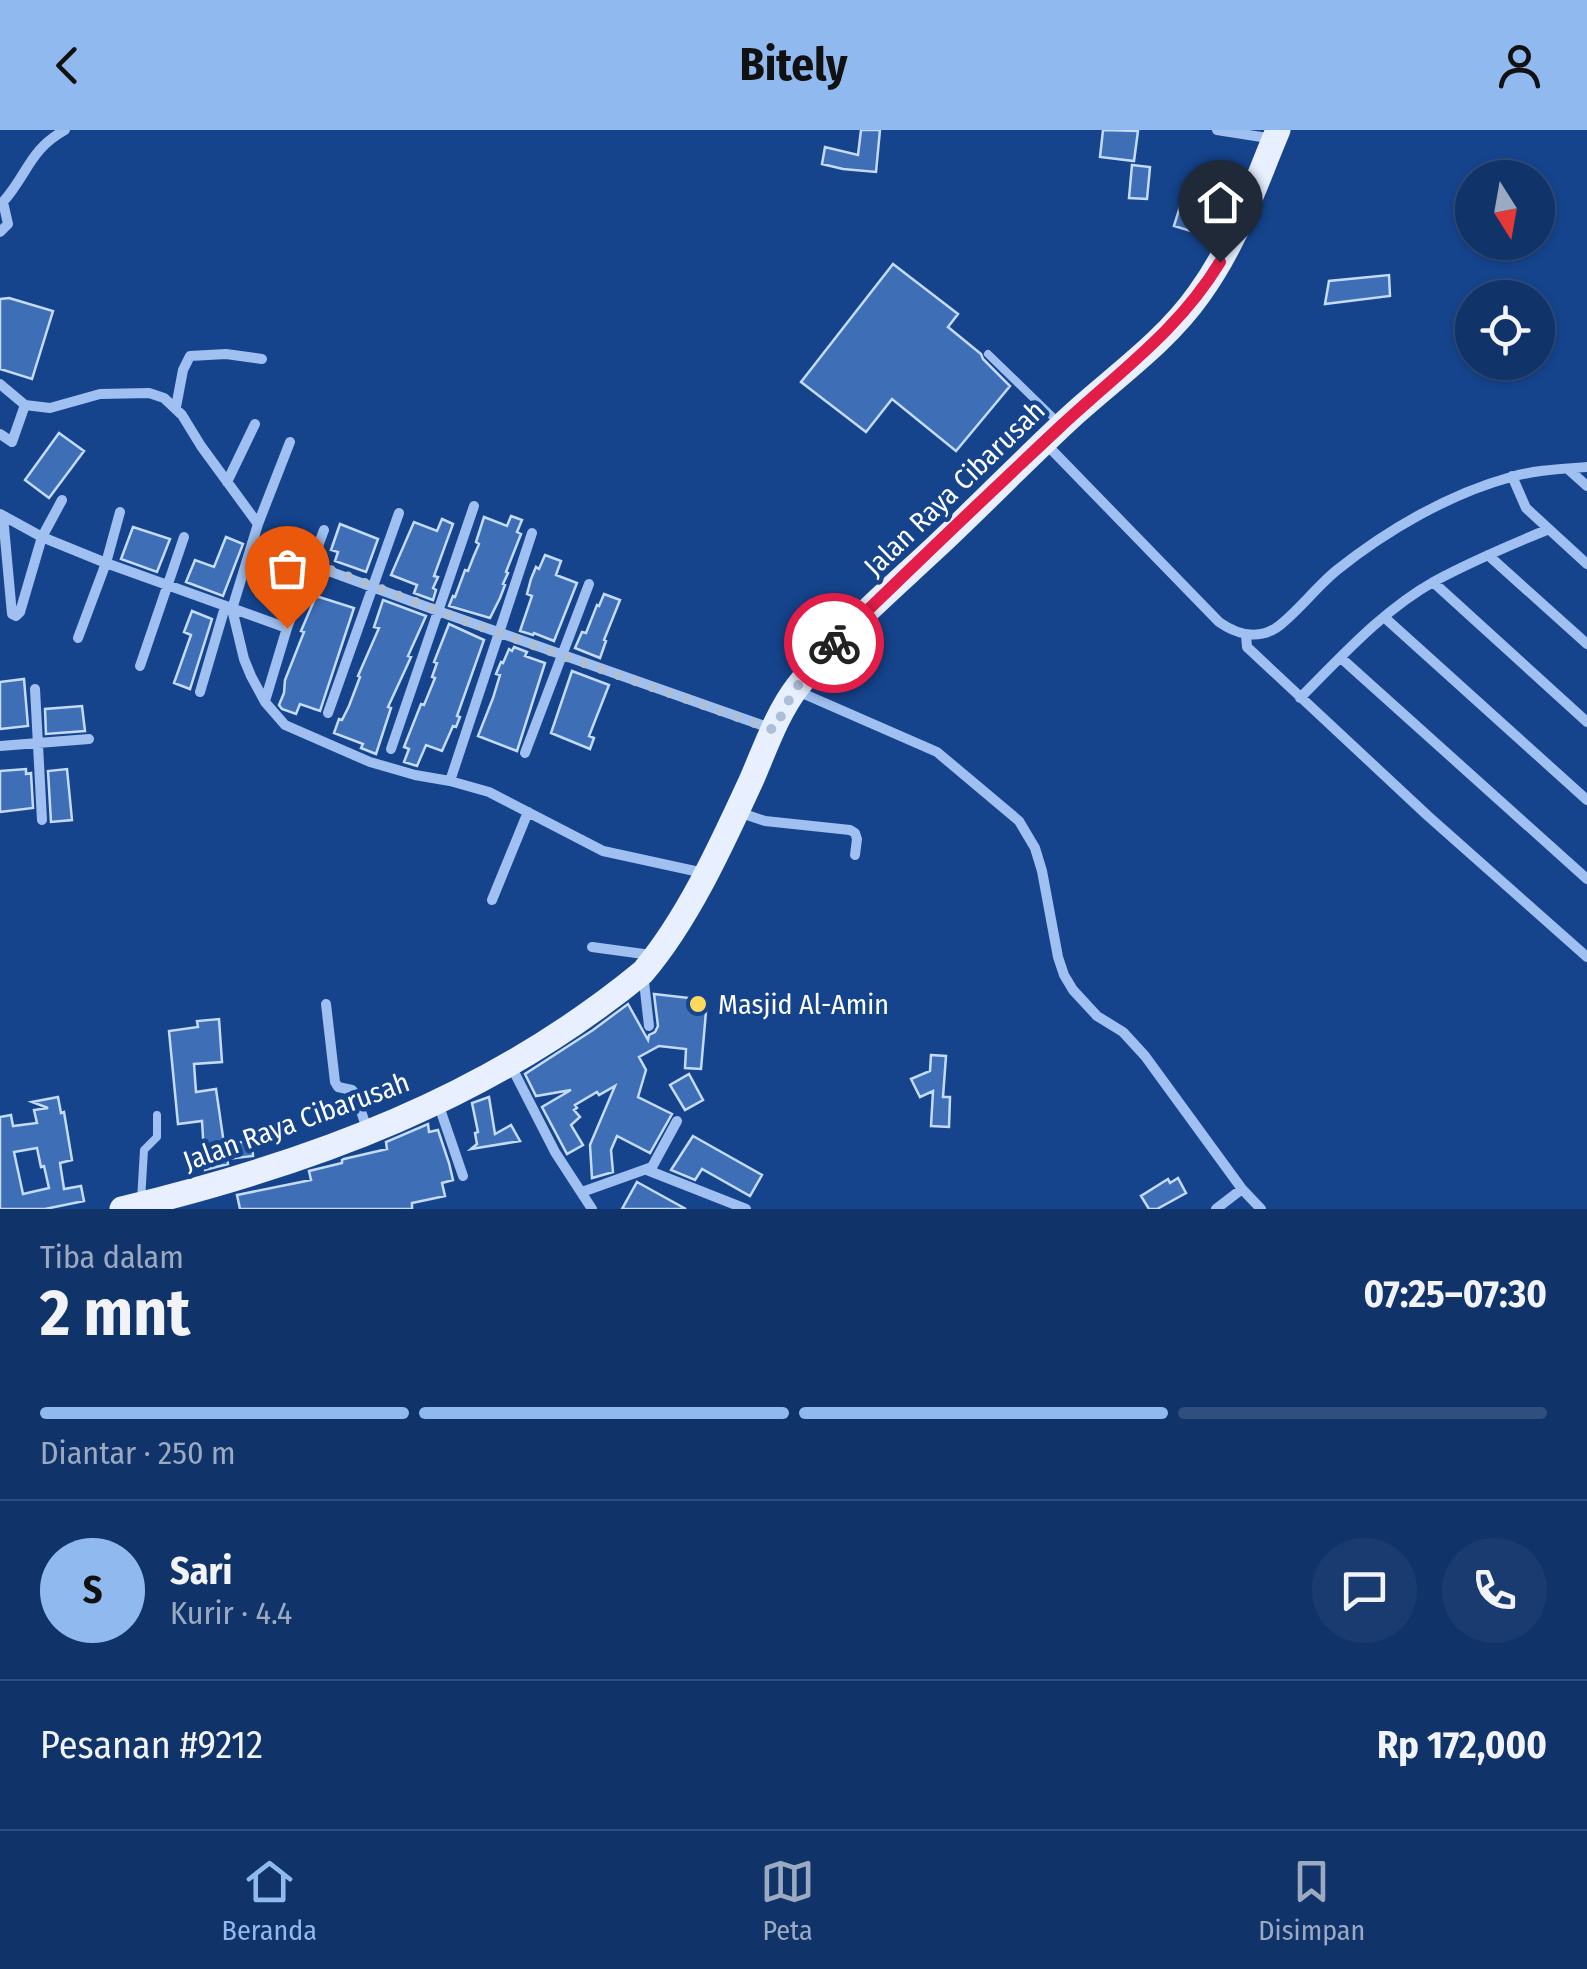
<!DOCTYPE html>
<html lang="id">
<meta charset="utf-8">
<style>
body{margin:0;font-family:"Fira Sans Condensed",sans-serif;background:#193b70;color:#f1f3f6;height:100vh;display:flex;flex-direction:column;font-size:38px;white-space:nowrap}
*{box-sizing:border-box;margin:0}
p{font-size:32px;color:#9caac1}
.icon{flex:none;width:55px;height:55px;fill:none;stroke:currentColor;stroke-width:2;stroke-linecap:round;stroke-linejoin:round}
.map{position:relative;height:1079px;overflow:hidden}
.sheet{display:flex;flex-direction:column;background:#10336a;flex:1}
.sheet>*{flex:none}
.needle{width:65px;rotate:169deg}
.fabs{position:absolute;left:1455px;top:30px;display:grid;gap:20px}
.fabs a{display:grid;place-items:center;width:100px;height:100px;border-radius:50%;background:#10336a;box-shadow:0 2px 8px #0004,0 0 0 2px #304e7e;font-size:50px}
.pin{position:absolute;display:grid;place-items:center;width:85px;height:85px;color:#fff;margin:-102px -42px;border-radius:50% 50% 50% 0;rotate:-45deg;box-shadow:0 0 10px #0007}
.pin .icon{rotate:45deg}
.courier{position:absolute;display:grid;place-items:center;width:100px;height:100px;margin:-50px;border:8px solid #e11d48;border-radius:50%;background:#fff;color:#222;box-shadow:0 2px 12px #0007}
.summary em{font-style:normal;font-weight:700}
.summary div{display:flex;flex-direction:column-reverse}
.summary{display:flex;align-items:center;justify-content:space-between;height:170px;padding:0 40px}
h1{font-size:65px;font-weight:700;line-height:75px}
.bar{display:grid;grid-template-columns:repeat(4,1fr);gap:15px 10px;align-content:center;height:120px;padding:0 40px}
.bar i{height:12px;border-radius:8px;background:#304e7e}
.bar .on{background:#90b9f0}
.bar p{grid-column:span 4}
.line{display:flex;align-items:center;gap:25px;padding:0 40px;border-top:2px solid #304e7e}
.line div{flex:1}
.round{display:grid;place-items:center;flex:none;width:105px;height:105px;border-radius:52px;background:#193b70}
header{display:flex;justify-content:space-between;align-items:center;height:130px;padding:0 40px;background:#90b9f0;color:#111;font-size:45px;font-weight:700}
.tab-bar{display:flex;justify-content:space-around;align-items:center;height:140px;border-top:2px solid #304e7e;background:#10336a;font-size:28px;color:#9caac1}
.tab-bar a{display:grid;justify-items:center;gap:5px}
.tab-bar .on{color:#90b9f0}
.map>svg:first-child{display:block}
</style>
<header><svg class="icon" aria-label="back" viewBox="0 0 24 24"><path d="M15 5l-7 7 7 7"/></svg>Bitely<svg class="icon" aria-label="person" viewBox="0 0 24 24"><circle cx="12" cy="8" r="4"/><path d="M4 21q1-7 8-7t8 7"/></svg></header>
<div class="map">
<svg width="1587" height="1079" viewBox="0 0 1587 1079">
<rect width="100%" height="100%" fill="#15448d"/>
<!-- building -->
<path fill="#3d6eb6" stroke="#c5dbfb" stroke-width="2.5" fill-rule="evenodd" d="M861,0h19l-4,42 -33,-3 -21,-5 3,-17 33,8z
M1103,0l35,1 -4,30 -34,-4z
M1132,35l18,2 -3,32 -18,-1z
M1207,53l21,5 -5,25 -9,25 -40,-12 8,-26 19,6z
M893,134l65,50 -10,13 33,27 2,5 27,27 -54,65 -64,-52 -26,33 -65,-50z
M1389,145l1,21 -65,8 4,-23z
M9,168l44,13 -21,68 -32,-10v-70z
M59,303l25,18 -35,47 -24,-18z
M511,386l11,4 -5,12 4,2 -15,38 2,1 -5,11 2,1 -5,13 -10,20 -41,-12 4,-10 2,1 10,-27 3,1 5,-13 6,-14 -3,-2 8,-25 23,9z
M442,389l11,5 -19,52 4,1 -5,11 3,2 -3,10 -19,-7 3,-8 -26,-10 23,-53 23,9z
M340,394l38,15 -12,33 -31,-11 3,-9 -7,-2z
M133,397l37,12 -13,33 -36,-13z
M226,407l17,7 -20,52 -37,-14 9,-22 19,7z
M545,425l16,6 -5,14 21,8 -23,58 -20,-8 -1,2 -13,-4 12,-35 -5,-2 4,-15 5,-12 3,2z
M604,464l16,6 -16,40 2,1 -6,17 -25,-10 7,-16 4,1 11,-28 2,1z
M316,466l38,12 -34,103 -20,-7 -4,10 -14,-5 -3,-4 5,-12 1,-13 19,-48 -3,-1z
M383,470l43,16 -18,40 3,1 -5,11 -18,39 3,1 -15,46 -15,-6 2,-4 -29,-11 5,-14 3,1 7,-14 11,-29 -2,-1 21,-48 -5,-1z
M192,481l20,8 -22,70 -16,-6 17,-48 -7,-3z
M449,494l35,16 -27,76 3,1 -4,10 -3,-1 -11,25 -16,-6 -9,21 -13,-4 5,-13 -5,-2 17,-43 3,1 11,-27 -3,-1 5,-14 -3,-1z
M514,517l13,5 -2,4 20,7 -28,88 -39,-15 15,-38 7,-23 -4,-1 5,-12 2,1 6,-14 3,2z
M572,541l37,14 -20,51 5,2 -4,11 -39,-16z
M24,549l4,47 -28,3v-47z
M82,576l3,25 -39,3 -1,-25z
M26,639v5l5,-1 2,35 -33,4v-41z
M67,639l5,51 -21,2 -3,-51z
M654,864l53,6 -6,69 -16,-1 1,-19 -27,-3 -20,11 7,13 -8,27 34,17 -22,39 -33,-17 -6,14 2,22 -21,6 -2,-33 25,-59 -16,9 -2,-3 -22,13 2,3 -3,2 6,7 -9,8 12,20 -16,9 -25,-47 29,-17 -35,6 -11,-22 68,-44 35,-26 20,36 1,-5 6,-3 3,-6z
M219,889l3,43 -28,2 2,28 20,-3 8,55 28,-3 1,15 -26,3 1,5 -23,6 -3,-49 -24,3 -9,-93 29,-4 -1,-6z
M931,925l15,1 -3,41h7l-1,30 -18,-1 2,-35 -13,6 -9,-18 19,-8z
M689,944l14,26 -18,10 -15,-25z
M58,967l3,16 3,-1 8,48 -12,3 4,26 17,-3 3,15 -39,8h-45v-92l11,-2 2,11 24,-3 -3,-13 14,-2 -16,-6zM37,1018l4,19 3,-1 5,22 -26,6 -9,-42z
M489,967l6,37 16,-9 9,16 -49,8 6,-5 -2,-11 3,-1 -6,-29z
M428,994l1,8 9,-2 11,33 4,17 -11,3 3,13 -33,7v6h-172l-3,-14 74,-15 -2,-9 33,-8v-3l2,-1 43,-10 -1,-7z
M693,1006l69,39 -12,21 -48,-27 -7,11 -24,-10z
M1178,1048l8,15 -29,16h-8l-8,-13 27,-17 2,4z
M637,1052l49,27h-64z"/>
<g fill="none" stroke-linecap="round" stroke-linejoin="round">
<!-- lane -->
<path stroke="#9fc0f0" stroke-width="8" d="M988,224l70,68
M141,1070l3,-50 13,-13v-22"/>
<!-- street -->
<path stroke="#9fc0f0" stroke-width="10" d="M1217,0l57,9
M0,102l8,-8 -5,-22c25,-28 26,-52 62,-72
M0,254l25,21 25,3 50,-14 49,-1 15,5 18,17 19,31 57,78
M176,277l7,-37 7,-14 36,-2 36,5
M0,304l12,8 13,-37
M290,312l-32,82 -26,85 12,50 7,17 14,26 20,23 85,37 45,13 35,6 39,11 114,59 101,22
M1046,314l173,178c17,12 38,18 57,6 19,-13 41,-42 61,-58 50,-40 112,-76 174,-93 24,-7 51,-8 76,-10
M1568,339l19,17
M1512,346l14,32 61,56
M227,352l28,-58
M120,382l-14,51 181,65
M0,384l42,23 64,26 -28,75
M3,386l9,98 4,2
M252,413l186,68 335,118
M1488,425l99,89
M1433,452l154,140
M16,486l4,-4 22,-75 20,-37
M1384,487l203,183
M1246,505l1,12 181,169 159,141
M1341,528l246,221
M140,536l44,-129
M35,559l7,131
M795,560l142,62 82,69 16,27 7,23 16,86 6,18 9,15 24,26 26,16 22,24 97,133 19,20
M200,562l25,-85
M1300,568c42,-42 83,-88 135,-117 37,-20 75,-36 114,-52
M265,571l22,-73 37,-98
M328,583l71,-200
M0,616l89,-7
M391,619l83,-243
M525,623l64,-169
M450,651l82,-248
M738,682l27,9 85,9 5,3 2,6 -2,16
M492,770l36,-88
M592,817l59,8
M643,843l6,53
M326,874l9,78 3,5 14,3 3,3 13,39
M511,936l44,86 37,57
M438,973l25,73
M647,1040l99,39
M582,1062l70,-25 25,-46
M1216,1079l26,-20"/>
<!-- primary -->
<path stroke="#e8f0ff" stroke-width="25" d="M122,1079c190,-46 368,-111 521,-237 45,-53 79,-128 108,-191 14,-32 26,-68 47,-95 40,-52 91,-95 139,-140 46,-43 90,-89 137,-132 42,-38 92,-73 125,-120 37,-51 55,-107 79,-164"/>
</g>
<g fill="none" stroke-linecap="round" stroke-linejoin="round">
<!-- done -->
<path stroke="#adbed7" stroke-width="10" stroke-dasharray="0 18" d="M287,498l25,-65 156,59 306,108 20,-40 40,-47"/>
<!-- route -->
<path stroke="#e11d48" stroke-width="12" d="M834,513c75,-73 151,-146 227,-217 59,-55 117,-95 159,-164"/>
</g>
<!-- markers -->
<circle fill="#ffd85e" stroke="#15448d" stroke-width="4" cx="698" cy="874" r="10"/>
<g text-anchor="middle" stroke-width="9" stroke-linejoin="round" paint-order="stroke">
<!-- street labels -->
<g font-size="28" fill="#fff" stroke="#15448d">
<text transform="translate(954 358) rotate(-44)" y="10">Jalan Raya Cibarusah</text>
<text transform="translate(296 991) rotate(-20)" y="10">Jalan Raya Cibarusah</text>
</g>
<!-- poi labels -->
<g font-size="28" fill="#fff" stroke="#15448d" text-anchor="start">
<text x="718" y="884">Masjid Al-Amin</text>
</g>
</g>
</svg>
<div class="fabs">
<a><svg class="needle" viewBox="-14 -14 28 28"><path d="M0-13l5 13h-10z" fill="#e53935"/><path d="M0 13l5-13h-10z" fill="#9caac1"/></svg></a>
<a><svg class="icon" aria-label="locate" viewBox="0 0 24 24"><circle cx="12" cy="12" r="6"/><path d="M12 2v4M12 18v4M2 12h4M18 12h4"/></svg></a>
</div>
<div class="pin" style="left:287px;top:498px;background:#ea580c"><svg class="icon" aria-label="bag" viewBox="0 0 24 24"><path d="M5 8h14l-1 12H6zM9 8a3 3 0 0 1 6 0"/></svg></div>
<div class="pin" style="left:1220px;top:132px;background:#1f2937"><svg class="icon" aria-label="home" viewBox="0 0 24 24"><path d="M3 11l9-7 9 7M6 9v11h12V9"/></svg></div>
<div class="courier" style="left:834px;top:513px"><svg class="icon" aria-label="bike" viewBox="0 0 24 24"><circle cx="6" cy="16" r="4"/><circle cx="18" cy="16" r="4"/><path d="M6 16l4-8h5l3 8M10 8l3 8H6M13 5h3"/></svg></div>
</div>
<section class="sheet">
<div class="summary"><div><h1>2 mnt</h1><p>Tiba dalam</p></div><em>07:25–07:30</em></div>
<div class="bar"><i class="on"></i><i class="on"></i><i class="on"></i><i></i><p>Diantar · 250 m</p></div>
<div class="line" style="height:180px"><b class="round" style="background:#90b9f0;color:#111">S</b><div><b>Sari</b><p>Kurir · 4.4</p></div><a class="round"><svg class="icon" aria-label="chat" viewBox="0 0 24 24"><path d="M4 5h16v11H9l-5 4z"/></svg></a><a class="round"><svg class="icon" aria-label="phone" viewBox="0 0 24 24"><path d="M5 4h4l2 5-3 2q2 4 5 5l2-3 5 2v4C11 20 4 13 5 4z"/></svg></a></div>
<div class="line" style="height:130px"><div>Pesanan #9212</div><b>Rp 172,000</b></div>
</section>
<nav class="tab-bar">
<a class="on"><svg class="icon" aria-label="home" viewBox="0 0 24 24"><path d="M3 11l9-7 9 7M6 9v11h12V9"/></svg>Beranda</a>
<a><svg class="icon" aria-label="map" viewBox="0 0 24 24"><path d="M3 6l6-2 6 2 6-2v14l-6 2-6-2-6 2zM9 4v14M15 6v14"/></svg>Peta</a>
<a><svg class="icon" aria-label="saved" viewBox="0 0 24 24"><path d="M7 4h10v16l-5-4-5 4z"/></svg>Disimpan</a>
</nav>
